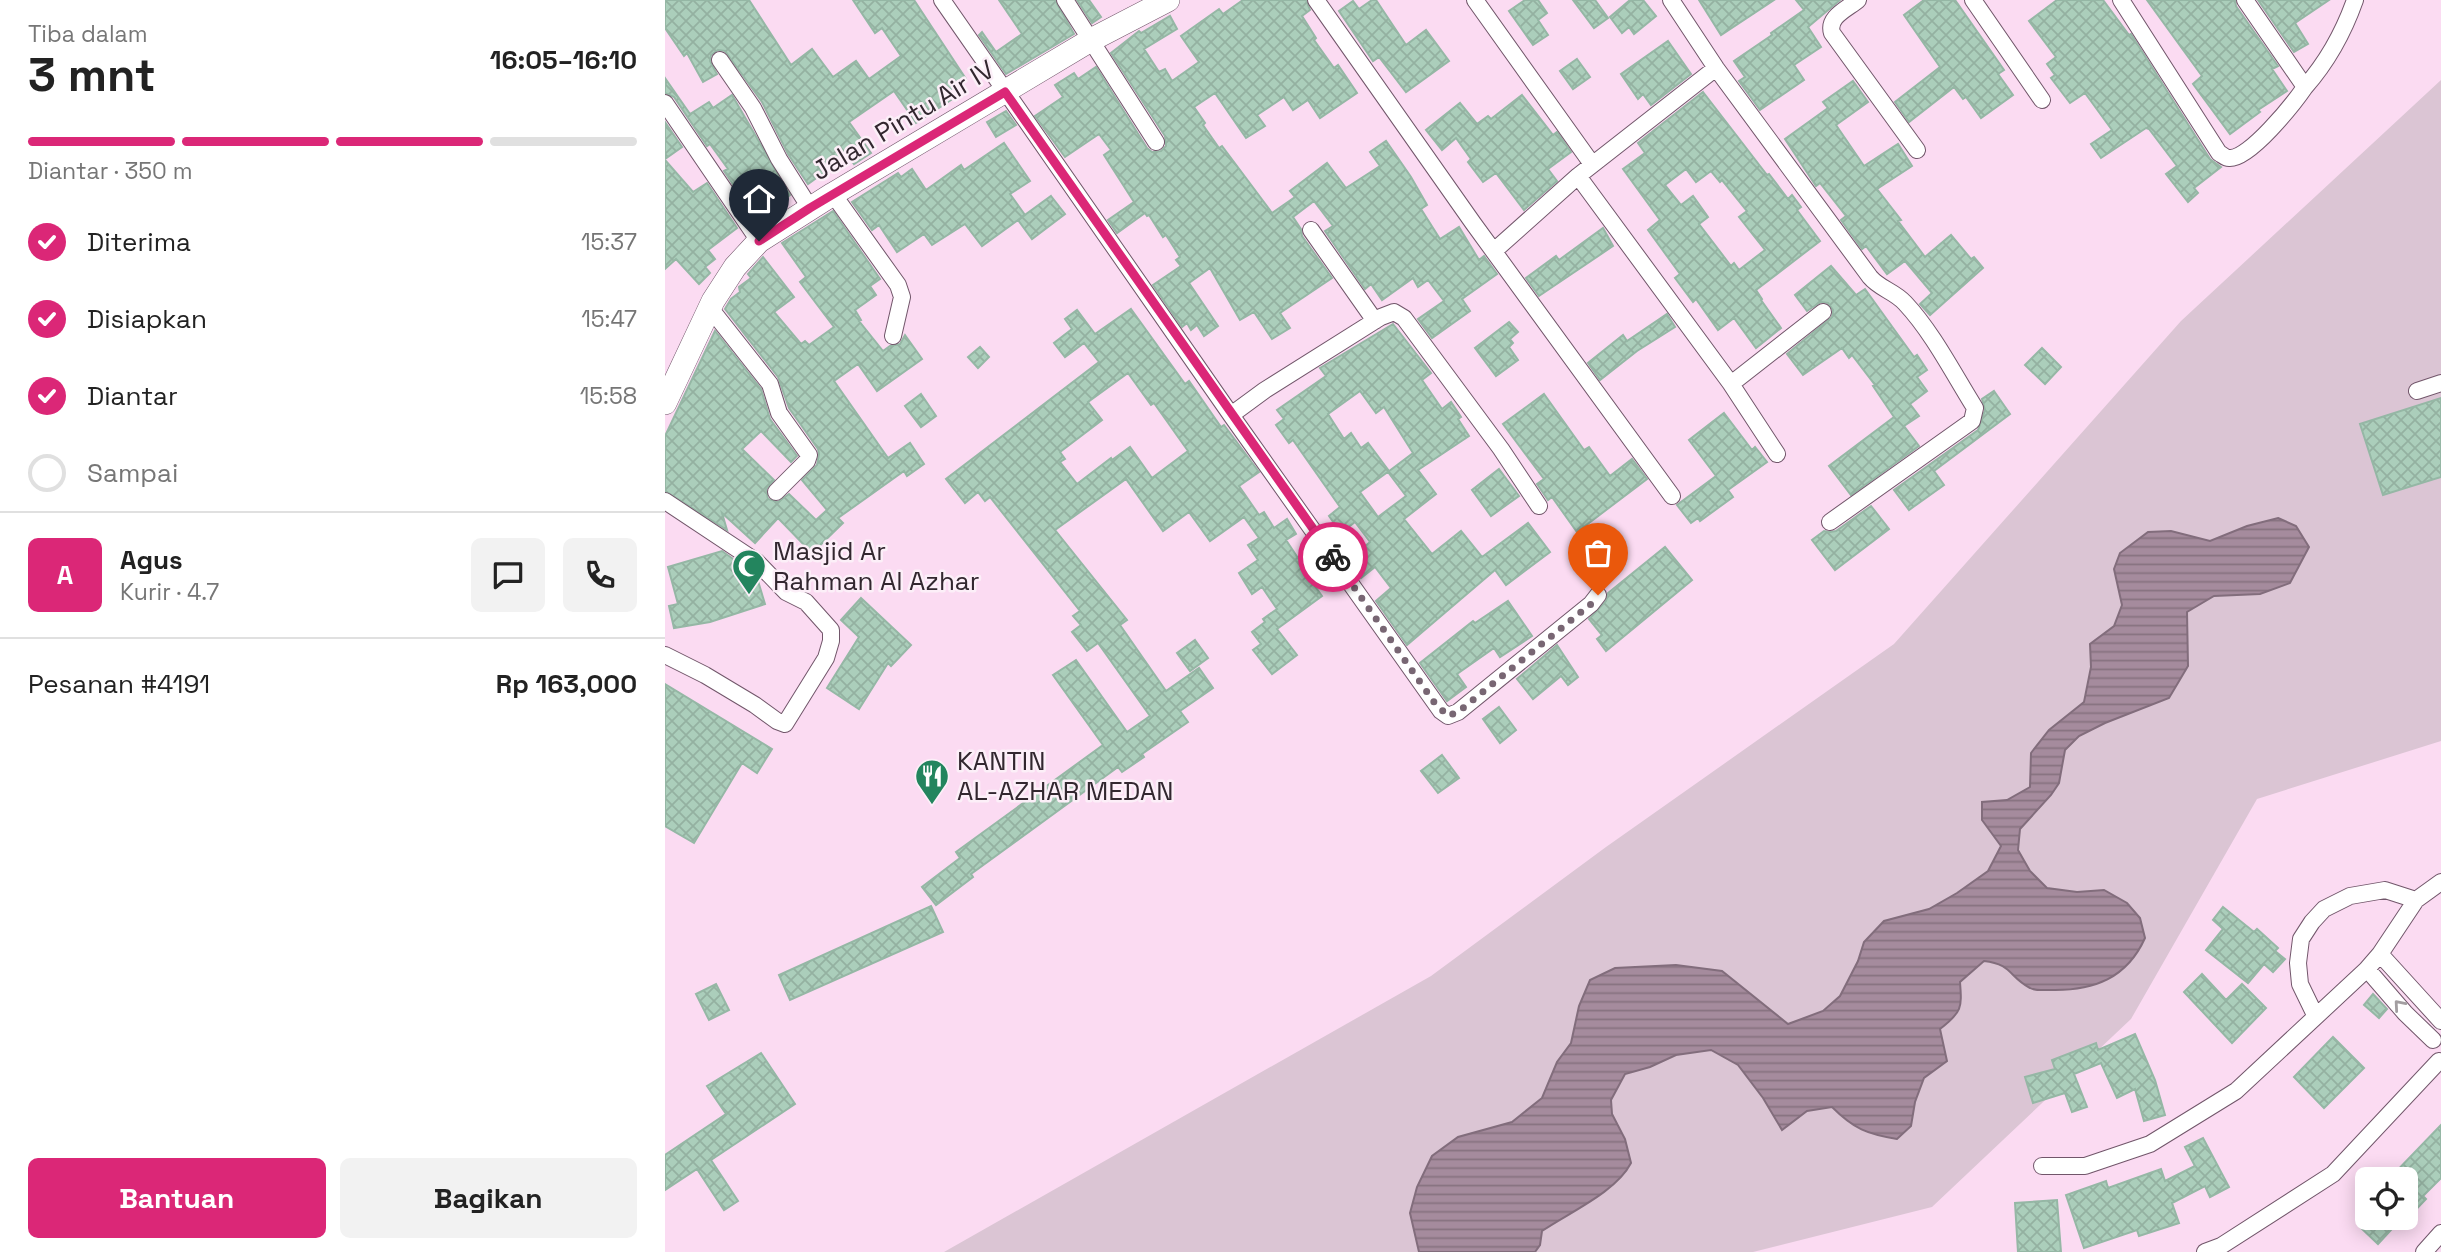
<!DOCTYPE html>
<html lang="id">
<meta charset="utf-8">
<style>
body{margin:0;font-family:"Space Grotesk",sans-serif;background:#f2f2f2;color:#222;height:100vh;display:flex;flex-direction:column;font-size:26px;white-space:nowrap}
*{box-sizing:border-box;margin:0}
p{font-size:23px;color:#767676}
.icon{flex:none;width:38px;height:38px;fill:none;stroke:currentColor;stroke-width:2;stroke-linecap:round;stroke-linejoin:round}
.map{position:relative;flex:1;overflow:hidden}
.drawer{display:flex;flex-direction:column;background:#fff;width:665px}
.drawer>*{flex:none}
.tools{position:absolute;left:1690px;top:1167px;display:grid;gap:14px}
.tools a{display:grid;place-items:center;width:63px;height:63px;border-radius:10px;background:#fff;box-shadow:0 4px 18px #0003;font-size:35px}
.pin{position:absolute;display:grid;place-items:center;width:60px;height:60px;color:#fff;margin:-72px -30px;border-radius:50% 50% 50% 0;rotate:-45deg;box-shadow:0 0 7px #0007}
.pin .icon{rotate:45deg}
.courier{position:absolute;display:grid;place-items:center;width:70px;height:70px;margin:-35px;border:5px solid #db2777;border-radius:50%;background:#fff;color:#222;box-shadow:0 2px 9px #0007}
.head em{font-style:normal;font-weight:600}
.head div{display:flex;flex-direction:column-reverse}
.head{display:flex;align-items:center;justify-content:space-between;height:119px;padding:0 28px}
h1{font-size:46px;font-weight:600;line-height:52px}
.bar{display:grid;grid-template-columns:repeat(4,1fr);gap:10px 7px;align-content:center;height:84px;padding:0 28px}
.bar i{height:9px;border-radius:5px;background:#e0e0e0}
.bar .on{background:#db2777}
.bar p{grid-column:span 4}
.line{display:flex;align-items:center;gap:18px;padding:0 28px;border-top:2px solid #e0e0e0}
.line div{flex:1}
.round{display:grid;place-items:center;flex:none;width:74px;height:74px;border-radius:10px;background:#f2f2f2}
ol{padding:0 28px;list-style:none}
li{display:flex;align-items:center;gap:21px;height:77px}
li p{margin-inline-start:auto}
li .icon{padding:7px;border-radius:50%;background:#db2777;color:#fff;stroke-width:4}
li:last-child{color:#767676}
li i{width:38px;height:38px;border:4px solid #e0e0e0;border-radius:50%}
.primary-button{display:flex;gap:14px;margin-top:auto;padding:14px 28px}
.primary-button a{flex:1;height:80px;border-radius:10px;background:#db2777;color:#fff;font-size:28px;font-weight:600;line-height:80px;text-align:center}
.primary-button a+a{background:#f2f2f2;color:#222}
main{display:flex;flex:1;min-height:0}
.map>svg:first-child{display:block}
</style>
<main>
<section class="drawer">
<div class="head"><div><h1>3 mnt</h1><p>Tiba dalam</p></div><em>16:05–16:10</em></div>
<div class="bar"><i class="on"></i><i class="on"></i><i class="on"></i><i></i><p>Diantar · 350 m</p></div>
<ol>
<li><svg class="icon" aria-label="check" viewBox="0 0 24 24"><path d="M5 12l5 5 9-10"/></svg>Diterima<p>15:37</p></li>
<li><svg class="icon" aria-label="check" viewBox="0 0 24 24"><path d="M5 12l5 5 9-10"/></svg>Disiapkan<p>15:47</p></li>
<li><svg class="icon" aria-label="check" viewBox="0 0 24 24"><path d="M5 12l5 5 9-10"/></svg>Diantar<p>15:58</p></li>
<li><i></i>Sampai</li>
</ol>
<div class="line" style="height:126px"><b class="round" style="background:#db2777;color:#fff">A</b><div><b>Agus</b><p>Kurir · 4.7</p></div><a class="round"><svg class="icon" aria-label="chat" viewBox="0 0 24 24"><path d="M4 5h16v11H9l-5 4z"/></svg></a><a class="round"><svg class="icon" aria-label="phone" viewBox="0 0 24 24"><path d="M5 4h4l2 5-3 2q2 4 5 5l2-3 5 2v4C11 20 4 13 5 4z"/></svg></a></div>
<div class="line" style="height:91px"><div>Pesanan #4191</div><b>Rp 163,000</b></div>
<div class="primary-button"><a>Bantuan</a><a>Bagikan</a></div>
</section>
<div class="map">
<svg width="1776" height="1252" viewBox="0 0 1776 1252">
<defs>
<pattern id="water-rules" width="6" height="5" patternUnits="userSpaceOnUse" patternTransform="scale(1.75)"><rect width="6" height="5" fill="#a58b9d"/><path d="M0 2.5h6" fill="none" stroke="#877280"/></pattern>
<pattern id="building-cross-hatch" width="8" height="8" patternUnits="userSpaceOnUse" patternTransform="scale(1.75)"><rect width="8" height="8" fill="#abcebb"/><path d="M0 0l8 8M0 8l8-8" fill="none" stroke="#94b1a1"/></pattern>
</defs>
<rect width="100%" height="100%" fill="#fbdbf2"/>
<!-- grass -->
<path fill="#dbc5d4" d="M1776,80v661l-184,58 -126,220 -199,188 -179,45h-809l487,-276 175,-129 288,-203 287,-323z"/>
<!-- water -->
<path fill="url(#water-rules)" stroke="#826d7c" stroke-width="2" d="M1613,518l18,8 13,21 -19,36 -30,11 -46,2 -27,16 1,54 -19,32 -64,25 -26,13 -14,14 -6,33 -8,12 -31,34 -2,21 12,21 17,17 30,4 27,-2 23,13 13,15 5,20c-18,40 -51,53 -94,52 -6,0 -16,1 -21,-2 -21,-11 -18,-24 -46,-27l-24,21c2,26 2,30 -20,47l7,32 -23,17 -9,24 -4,24 -14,13c-30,-5 -43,-10 -65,-32l-25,4 -25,19 -19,-32 -25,-33 -27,-15 -35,5 -26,12 -25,7 -14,26 1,14 13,25 6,24c-15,29 -61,49 -89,68l-2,14 -5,7h-116l-9,-39 7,-26 15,-31 26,-19 54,-15 30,-24 15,-36 14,-19 8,-37 11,-26 25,-12 61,-3 46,6 66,53 35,-13 17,-15 18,-35 6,-19 20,-21 45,-12 28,-16 31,-22 13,-25 -19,-26v-18l25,-2 23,-13 1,-34 18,-23 35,-28 7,-35 -1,-23 24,-18 8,-21 -8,-36 6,-16 28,-21 23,-1 39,10 37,-15z"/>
<!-- building -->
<path fill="url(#building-cross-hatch)" stroke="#95b7a5" stroke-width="2" fill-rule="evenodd" d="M0,0h84l42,65 21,-16 21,28 23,-16 13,18 32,-23 -19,-28 -7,5 -22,-33h61l52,79 -20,14 5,7 -35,23 -22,-32 -45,31 22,31 -17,11 -6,-9 -40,29 -20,-30 -26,-52 -37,-51 -7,-1 -7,5 -1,6 7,13 -14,8 -16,-29 -3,3 -19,-28z
M334,0h56l19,34 -68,40 -27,-39 3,-3 14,20 26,-18z
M412,0h12l12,17 -9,6z
M578,0h63l4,10 -8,6 14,22 -2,2 20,28 4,-3 19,28 -37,25 -12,-18 -15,10 -9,-13 -27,18 8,11 -19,12 -31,-45 -21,14 11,16 -2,2 16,23 3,-2 50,67 23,-16 -5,-6 37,-28 19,25 34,-22 -10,-14 16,-11 25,36 16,28 -6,4 19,30 19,-12 20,33 5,-4 13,18 -35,25 8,12 -38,27 -14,-19 26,-18 -16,-21 -10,7 -5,-9 -31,22 -11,-16 -6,5 -40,-58 8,-5 -19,-25 -21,16 8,12 1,7 30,42 -52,35 10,15 -18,11 -18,-27 -14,8 -30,-52 -21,15 29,43 -14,10 -7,-11 -6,5 -4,-7 -5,4 -29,-42 28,-19 -5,-6 4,-3 -14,-22 -3,2 -14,-22 -2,1 -2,-3 -28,20 -9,-13 26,-18 -30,-47 7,-5 -12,-16 -34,23 -30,-41 28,-19 -8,-12 19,-12 4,6 18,-12 51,81 5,4 9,-1 5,-5 -1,-10 -54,-83 28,-22 2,2 29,-17 7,13 -33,20 15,23 6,-3 7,12 27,-19 -18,-26 38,-27 4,5z
M707,0h4l30,45 20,-15 23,31 -43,31 -27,-35 -6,4 -34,-50 14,-10 6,8z
M860,0h13l9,13 -9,7 10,15 -15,10 -24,-34z
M908,0h22l13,18 -14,10z
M965,0h13l13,16 -22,18 -5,-7 -7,6 -12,-16z
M1034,0h75l-53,35z
M1131,0h44l-32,27 13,20 -27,18 10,15 -44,30 -21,-29 6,-4 -11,-16 38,-26 -1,-2 33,-23z
M1259,0h31l49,70 -6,4 15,21 -32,23 -15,-21 -3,2 -9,-12 -45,35 -14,-20 45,-35 -36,-52z
M1392,0h46l26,35 2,-1 79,125 11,8 -27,21 4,5 -10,9 -22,-28 11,-8 -28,-37 -3,-1 -45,30 -10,-14 21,-14 -27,-37 -15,10 -19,-25 4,-3 -8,-11 9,-7 -27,-36z
M1482,0h88l1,6 42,60 -6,3 15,22 -29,19 2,2 -30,22 -37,-50 9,-8z
M1593,0h71l-34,23 13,21 -14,8z
M1003,41l23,33 -40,31 -8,-11 -5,5 -17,-25z
M912,59l13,18 -17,12 -13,-18z
M0,78l25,36 19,-12 4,6 19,-13 58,100 -9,7 -11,-16 -20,14 -10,-14 -4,3 -12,-18 4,-2 -18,-25 -3,2 -33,-49 -9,-4z
M1188,81l15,21 -32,23 28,41 34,-22 14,22 -35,23 24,31 -3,1 27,36 26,-22 20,24 3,-2 9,11 -53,47 -10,-11 12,-11 -27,-32 -18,13 -21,-28 -4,3 -21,-29 5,-4 -26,-33 -4,3 -31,-47 43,-31 -5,-6z
M1038,92l64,83 2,-1 19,25 4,-4 9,12 -4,3 23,31 -64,49 6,9 -1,1 20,28 -25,20 -22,-30 -16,12 -22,-31 -3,3 -18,-24 5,-4 -32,-44 12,-10 -37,-51 22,-16 -7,-10zM1021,169l10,13 15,-11 9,11 2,-2 25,31 -8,6 26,33 -26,20 -5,-7 -3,3 -32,-42 9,-7 -15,-21 -12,9 -16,-20z
M857,95l31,40 4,-3 14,20 -23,17 9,12 -33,29 -28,-37 -13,9 -15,-20 3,-3 -15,-21 -14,12 -16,-20 34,-27 17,21 11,-8 3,3z
M341,111l10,14 -20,12 -9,-15z
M0,122l17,25 -17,12z
M339,143l26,38 -20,13 15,21 -43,31 -17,-22 -33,21 -8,-11 -27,18 -18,-27 -7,5 -20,-28 46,-29 3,4 11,-8 14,21 35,-25 3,5z
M0,160l28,32 14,-9 30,45 -29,22 7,9 -10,8 5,6 -11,11 -23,-25 -11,10z
M386,196l14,18 -33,25 -14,-19z
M168,211l47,68 -10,7 6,9 -21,15 6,10 -2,1 24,30 7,-5 10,-2 5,-9 17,24 -45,32 -19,-27 -24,17 54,77 22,-15 14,21 -17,12 -3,-5 -66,47 5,5 -31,30 -34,-35 -23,25 -33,-30 5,17 -62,-39v-55l50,-105 46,58 9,30 27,37 -6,6 -30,-31 -19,18 32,31 -8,9 2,10 10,3 11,-8 27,26 11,-10 -25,-30 15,-15 2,-11 -1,-5 -29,-41 -11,-31 -53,-68 6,-10 9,-7 -1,-5 12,-9 -3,-4 15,-17 31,40 -20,15 27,32 4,-3 4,4 25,-18 -34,-45 6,-5 -24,-34z
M938,228l10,18 -74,50 -13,-18 30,-22 3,4z
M1166,266l25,29 9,-6 49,68 3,-2 10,15 -10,7 10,14 -17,13 9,12 -15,10 15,20 -68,49 -22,-29 65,-49 -21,-31 2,-1 -23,-30 -3,3 -7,-10 -39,27 -16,-21 45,-37 1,-7 -5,-7 -7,-1 -14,9 -12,-16z
M466,309l54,75 4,-3 32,46 3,-2 35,47 -20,14 20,29 5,-3 10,16 13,-9 9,15 -10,6 14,21 -2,2 24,33 -45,33 20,26 -25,19 -19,-24 8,-6 -9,-12 13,-10 -2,-3 14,-10 -15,-22 -10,7 -13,-21 19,-13 -10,-15 11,-7 -15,-21 -34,24 -21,-29 -26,19 -37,-52 -71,51 72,90 -7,5 46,66 33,-23 14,20 -33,23 8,11 -46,32 2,3 -22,15 -4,-5 -147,107 2,3 -37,28 -14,-18 38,-29 -4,-6 147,-107 -50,-70 23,-15 51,72 23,-16 -52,-73 -11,8 -15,-19 9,-7 -8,-9 7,-5 -90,-114 -5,4 -7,-9 -13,11 -19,-24 153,-117 -15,-19 -19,14 -11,-14 18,-14 -7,-10 12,-9 18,24zM463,373l23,32 3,-2 34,48 -36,27 -22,-31 -18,13 -1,-2 -34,26 -17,-22 5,-3 -5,-7 42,-32 -14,-18z
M1002,314l8,13 -38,24 -37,29 -12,-17 35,-28 4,6z
M844,322l9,10 -8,7 3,4 -4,4 9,13 -22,16 -21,-28z
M728,324l38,49 -9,7 20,29 9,-7 10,15 -3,2 11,17 -51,34 18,24 -32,25 28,35 29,-23 21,26 46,-34 22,29 -44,33 -11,-15 -88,75 -31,-44 15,-13 -16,-21 -14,11 -13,-17 22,-19 -15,-20 -14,11 -12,-17 11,-9 -47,-67 -4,3 -13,-18 8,-6 -7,-9 49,-34 -6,-8zM695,391l16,22 8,-6 29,46 -25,19 18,24 -28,21 -18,-25 29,-21 -21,-28 -7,5 -10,-15 -7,6 -16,-25z
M315,347l9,10 -11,11 -10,-11z
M1377,348l19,19 -16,17 -20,-19z
M1329,391l16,23 -76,57 10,14 -35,25 -15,-20 84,-60 7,-20 -3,-11z
M256,394l15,22 -15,11 -16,-21z
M879,394l40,56 5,-3 21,29 22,-17 15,20 -70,53 -25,-35 -4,3 -11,-16 7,-5 -41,-55z
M1776,398v79l-58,18 -23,-71z
M1059,413l28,37 3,-3 12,15 -39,28 5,7 -33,24 -2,-3 -7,5 -14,-18 39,-29 -27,-36z
M834,469l20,27 -28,20 -19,-26z
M1206,506l18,23 -54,41 -23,-30 12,-9 6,1 6,-1z
M1000,547l27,33 -86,71 -9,-12 5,-4 -13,-16 17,-18 2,-8z
M57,551l14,10 7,24 15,-4 7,23 -55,18 -36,6 -5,-22 9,-2 -10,-37z
M196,598l50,47 -20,21 -3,-3 -29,46 -32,-21 32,-51 -18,-17z
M843,601l24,35 -32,21 -6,-9 -37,26 9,13 -19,14 -27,-38 53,-42 2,2z
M530,640l13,18 -18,13 -13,-18z
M892,645l21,32 -10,8 -7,-9 -28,23 -16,-20z
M0,684l107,65 -15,24 -15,-10 -48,80 -29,-17z
M834,707l17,23 -16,13 -17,-24z
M777,755l17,23 -21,15 -17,-22z
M266,906l12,26 -153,68 -11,-25z
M1558,907l31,25 3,-3 21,19 -3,3 10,8 -12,13 -9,-8 -16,19 -42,-33 17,-21 -10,-9z
M1537,974l24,26 16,-16 24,24 -34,35 -48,-51z
M51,984l13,26 -20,10 -13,-26z
M1708,994l14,15 -8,9 -15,-13z
M1470,1034l20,46 10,35 -21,6 -9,-32 -18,9 -16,-35 -27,11 13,33 -15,5 -7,-19 -32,10 -8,-26 30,-8 -3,-9 44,-17 2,7z
M1668,1037l31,31 -40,40 -30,-31z
M96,1053l34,51 -84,56 27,41 -14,9 -27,-41 -32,21v-35l61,-41 -19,-28z
M1776,1125v53l-18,18 3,3 -20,21v-40h-18z
M1538,1138l26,49 -19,10 -5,-11 -33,17 7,20 -40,13 -2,-6 -53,18 -18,-53 40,-14 2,7 53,-19 4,12 30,-15 -10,-19z
M1392,1200l4,52h-43l-3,-49z
M1704,1218h33l-24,26 -18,-17z"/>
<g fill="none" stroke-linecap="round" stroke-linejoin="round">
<!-- minor casing -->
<g stroke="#71566a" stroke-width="18">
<path id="minor" d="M277,0l289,415 210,296 7,5 10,-4 133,-108 7,-9
M400,0l91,142
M651,0l157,223 199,273
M810,0l117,164
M1006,0l45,68 154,209c10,12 24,14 35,26 28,30 48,70 70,105l-3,13 -142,101
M1193,0c-11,9 -31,17 -26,33l85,117
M1308,0l69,100
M1456,0l98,153c4,2 6,5 10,5 20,2 65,-55 76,-71
M1580,0l60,87c22,-25 39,-56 50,-87
M55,60l33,48 26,51 31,49
M1051,68l-138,108 153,208 46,70
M0,103l94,138
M168,194l65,91 4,12 -9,39
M646,230l64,91
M829,251l84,-75
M45,308l60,76 9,29 30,42 -2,6 -31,31
M1066,384l92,-72
M1752,391l24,-8
M566,415l34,-25 116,-73 13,-5 10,6 97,131 38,57
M0,501l92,61 29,30 20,10 25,28v11l-5,17 -41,66 -8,-3 -22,-16 -50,-30 -40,-20
M1715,954l61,67
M1702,969l38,44 28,27
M1650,1015l-15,-31 -2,-21 3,-24 11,-17 12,-13 26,-13 35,-6 31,10
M1377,1166h43l65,-22 86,-53 131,-122 13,-15 36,-54 25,-18
M1540,1252l16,-6 112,-72 106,-113
M1759,1252l17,-19"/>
</g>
<!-- secondary casing -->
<g stroke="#71566a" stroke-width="24">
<path id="secondary" d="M0,403l48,-102 22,-34 24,-26 74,-47 258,-154 77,-40"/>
</g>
<!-- minor -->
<use href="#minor" stroke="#fff" stroke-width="16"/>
<!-- secondary -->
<use href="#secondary" stroke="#fff" stroke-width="23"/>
</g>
<!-- one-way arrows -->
<defs><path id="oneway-chevron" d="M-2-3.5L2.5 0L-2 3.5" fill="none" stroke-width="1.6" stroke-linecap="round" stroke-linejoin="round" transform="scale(1.75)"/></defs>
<use stroke="#a39ea1" href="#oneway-chevron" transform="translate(1734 1005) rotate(-131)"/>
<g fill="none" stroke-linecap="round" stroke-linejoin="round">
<!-- done -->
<path stroke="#786673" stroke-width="7" stroke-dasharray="0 12.6" d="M668,557l101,145 14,14 10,-4 133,-108 7,-9"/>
<!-- route -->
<path stroke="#db2777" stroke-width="9" d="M94,241l51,-33 195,-116 328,465"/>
</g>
<!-- icons -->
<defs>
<g id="mosque-pin" transform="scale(1.75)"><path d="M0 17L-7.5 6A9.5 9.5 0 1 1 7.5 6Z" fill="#23855e" stroke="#fceff8"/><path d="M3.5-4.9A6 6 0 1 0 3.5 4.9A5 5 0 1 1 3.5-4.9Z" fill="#fff"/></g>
<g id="restaurant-pin" transform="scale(1.75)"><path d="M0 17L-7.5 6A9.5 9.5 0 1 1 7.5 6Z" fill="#23855e" stroke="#fceff8"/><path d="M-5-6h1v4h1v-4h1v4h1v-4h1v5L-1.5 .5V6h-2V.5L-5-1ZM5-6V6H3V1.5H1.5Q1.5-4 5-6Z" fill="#fff"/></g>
</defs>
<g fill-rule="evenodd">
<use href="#mosque-pin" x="84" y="566"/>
<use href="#restaurant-pin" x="267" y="776"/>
</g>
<g text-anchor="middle" stroke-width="5" stroke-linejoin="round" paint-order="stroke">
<!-- street labels -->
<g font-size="26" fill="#32272f" stroke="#fceff8">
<text transform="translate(238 120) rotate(-31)" y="9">Jalan Pintu Air IV</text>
</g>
<!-- poi labels -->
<g font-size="26" fill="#32272f" stroke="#fceff8" text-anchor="start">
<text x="108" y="560">Masjid Ar<tspan x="108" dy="30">Rahman Al Azhar</tspan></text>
<text x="292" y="770">KANTIN<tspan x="292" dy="30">AL-AZHAR MEDAN</tspan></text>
</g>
</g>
</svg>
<div class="tools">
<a><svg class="icon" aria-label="locate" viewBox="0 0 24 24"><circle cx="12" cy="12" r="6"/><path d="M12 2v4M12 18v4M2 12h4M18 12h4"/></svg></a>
</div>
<div class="pin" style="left:933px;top:595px;background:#ea580c"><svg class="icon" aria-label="bag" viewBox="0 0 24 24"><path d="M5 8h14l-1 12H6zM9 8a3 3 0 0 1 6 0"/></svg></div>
<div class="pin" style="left:94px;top:241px;background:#1f2937"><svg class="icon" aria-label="home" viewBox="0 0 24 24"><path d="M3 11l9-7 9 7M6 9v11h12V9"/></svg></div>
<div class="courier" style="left:668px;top:557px"><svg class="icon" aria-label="bike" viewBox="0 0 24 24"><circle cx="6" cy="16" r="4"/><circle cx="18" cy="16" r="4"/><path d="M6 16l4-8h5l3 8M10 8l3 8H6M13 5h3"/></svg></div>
</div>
</main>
